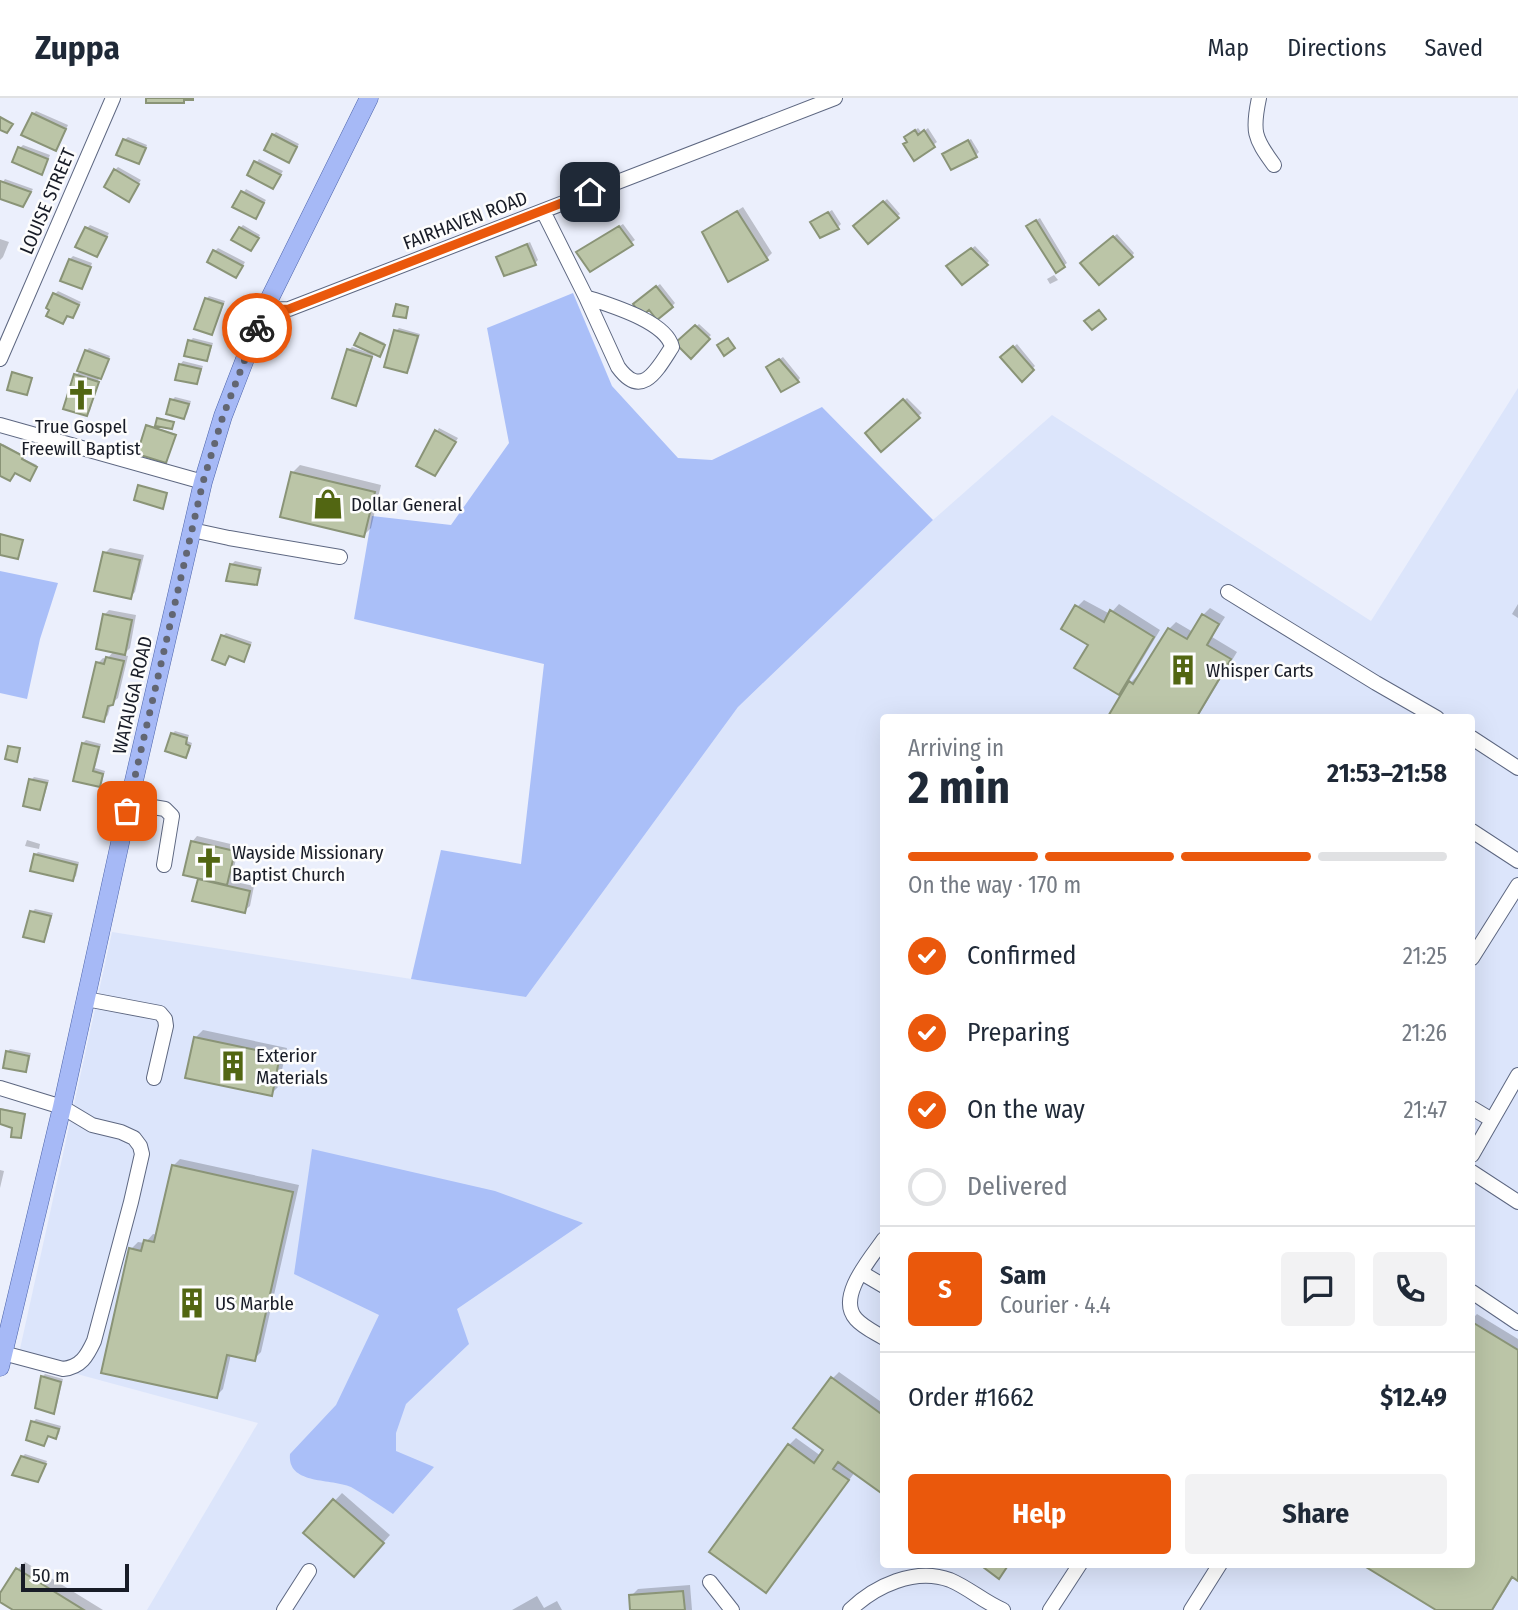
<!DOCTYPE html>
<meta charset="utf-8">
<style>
body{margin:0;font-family:"Fira Sans Condensed",sans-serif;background:#f2f2f3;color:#1f2937;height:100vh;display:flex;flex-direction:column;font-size:26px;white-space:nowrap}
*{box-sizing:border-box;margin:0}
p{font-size:23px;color:#747a83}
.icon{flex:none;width:38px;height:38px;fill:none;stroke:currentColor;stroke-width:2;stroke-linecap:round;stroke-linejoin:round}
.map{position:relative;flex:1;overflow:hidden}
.sheet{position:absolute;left:880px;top:616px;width:595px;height:854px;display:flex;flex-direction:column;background:#fff;border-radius:7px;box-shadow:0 7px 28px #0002}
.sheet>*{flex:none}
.scale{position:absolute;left:21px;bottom:18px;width:108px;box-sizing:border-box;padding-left:7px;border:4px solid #181c27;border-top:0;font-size:19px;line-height:24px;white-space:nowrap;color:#181c27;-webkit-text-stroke:5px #fdfdfd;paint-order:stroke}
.pin{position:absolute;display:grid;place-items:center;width:60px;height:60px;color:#fff;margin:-30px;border-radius:14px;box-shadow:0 4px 10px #0006}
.courier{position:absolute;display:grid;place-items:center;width:70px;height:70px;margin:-35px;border:5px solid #ea580c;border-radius:50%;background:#fff;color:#222;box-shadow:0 2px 9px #0007}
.overview em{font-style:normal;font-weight:700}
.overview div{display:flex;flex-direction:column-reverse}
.overview{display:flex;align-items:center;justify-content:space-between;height:119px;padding:0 28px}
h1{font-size:46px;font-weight:700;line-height:52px}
.bar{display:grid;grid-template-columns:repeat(4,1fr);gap:10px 7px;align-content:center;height:84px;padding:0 28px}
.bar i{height:9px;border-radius:5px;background:#e0e1e3}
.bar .current{background:#ea580c}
.bar p{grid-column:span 4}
.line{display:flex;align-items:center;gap:18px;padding:0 28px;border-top:2px solid #e0e1e3}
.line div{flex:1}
.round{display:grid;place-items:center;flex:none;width:74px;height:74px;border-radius:7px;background:#f2f2f3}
ol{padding:0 28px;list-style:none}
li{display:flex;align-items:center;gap:21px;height:77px}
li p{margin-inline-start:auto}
li .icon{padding:7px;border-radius:50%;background:#ea580c;color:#fff;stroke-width:4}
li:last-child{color:#747a83}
li i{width:38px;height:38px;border:4px solid #e0e1e3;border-radius:50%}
.button{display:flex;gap:14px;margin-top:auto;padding:14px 28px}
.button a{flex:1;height:80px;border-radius:7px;background:#ea580c;color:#fff;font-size:28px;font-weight:700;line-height:80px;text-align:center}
.button a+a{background:#f2f2f3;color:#1f2937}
header{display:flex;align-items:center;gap:42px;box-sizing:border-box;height:98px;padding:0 35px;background:#fff;border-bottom:2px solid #e0e1e3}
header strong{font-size:33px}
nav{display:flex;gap:38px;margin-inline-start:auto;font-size:24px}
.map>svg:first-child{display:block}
</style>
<header>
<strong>Zuppa</strong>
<nav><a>Map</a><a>Directions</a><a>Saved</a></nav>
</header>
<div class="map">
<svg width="1518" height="1512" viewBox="0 0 1518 1512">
<rect width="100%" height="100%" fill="#ebeffc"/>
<!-- built -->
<path fill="#dce5fb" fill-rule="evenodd" d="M1518,290v1222h-1371l111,-187 -240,-65 94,-426 414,65 212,-290 195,-187 119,-105 319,206zM884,620h588v846h-588z"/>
<!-- forest -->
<path fill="#aabff8" d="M573,195l39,93 66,72 34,2 110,-53 111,113 -195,187 -212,290 -115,-18 30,-129 80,14 23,-200 -190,-45 18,-103 79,9 58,-82 -22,-115z
M0,473l58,12 -18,56 -13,60 -27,-6z
M312,1051l183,42 88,32 -126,86 12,35 -63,60 -10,29v18l38,16 -41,47c-14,-9 -28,-19 -42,-27 -20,-9 -64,-2 -61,-33l46,-49 43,-90 -85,-41z"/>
<!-- shadow -->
<path fill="#0003" d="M36,13l32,14 -9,21 -3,3 -23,-35z
M918,30l4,5 6,-5 9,14 -22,16 -9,-21z
M276,34l23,12 -8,14 -18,-23z
M128,39l19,8 -5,14 -4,3 -14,-22z
M971,41l8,13 -3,3 -31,-1z
M23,47l27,10 -6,15 -3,3 -27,-12 6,-13z
M259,61l24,12 -10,16 -24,-13z
M118,69l23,13 -12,19 -14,-29z
M5,81l28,10 -10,16 -23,-8v-11z
M246,91l20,11 -8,14 -23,-8z
M887,101l13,15 -32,27 -12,-14z
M743,109l29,46 -5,5 -57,-30z
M832,112l9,14 -3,3 -25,-5z
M1040,120l27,45 -11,8 -25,-48z
M623,126l12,16 -44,29 -9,-20z
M90,127l19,8 -9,19 -3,3 -10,-27z
M243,127l17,10 -6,11 -14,-18z
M1117,136l17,19 -2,3 -46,4z
M0,141l9,3 -6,15 -3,3z
M530,144l8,18 -3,3 -30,11 -7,-16 3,-3z
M975,148l14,15 -3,3h-35z
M218,150l27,14 -6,11 -24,-22z
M73,158l19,7 -7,21 -3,3 -12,-28z
M1054,177l4,5 -8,4 -3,-5z
M660,186l15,19 -3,3 -23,1 -11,-6z
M58,193l23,11 -6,11 -7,1 -5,8 -8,-28z
M209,198l16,5 -11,29 -3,3 -5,-34z
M699,226l12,11 -20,21 -14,-13z
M399,230l21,6 -10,34 -3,4 -11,-41z
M362,235l23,10 -5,11 -6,-1 -15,48 -3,3 -7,-54 3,-3 15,5 1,-2 -7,-16z
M193,240l20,5 -4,13 -3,3 -16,-18z
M1017,246l18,22 -13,13 -20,-22z
M89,250l21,8 -7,18 -4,4 -9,33 -3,3 -11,-39 5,-5 5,-19z
M783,259l17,21 -2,3 -30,-14z
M183,263l20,5 -4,13 -3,4 -16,-18z
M175,299l16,4 -4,13 -3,3 -12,-17z
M907,300l15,15 -41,37 -13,-17z
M148,327l28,9 -9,26 -20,-34z
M439,330l19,10 -21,33 -19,-5z
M3,346l20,11 -1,3 15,7 -7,12 -15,-6 -15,3v-25z
M300,367l81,20 -10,43 -7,7 -82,-20 11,-43z
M110,450l34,7 -9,37 -5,5 -25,-44z
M235,463l27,6 -3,13 -3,3 -24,-19z
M1084,502l26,14 9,-10 41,26 -33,55 -8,7 -28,-48 -14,-37z
M1518,506v14l-6,-4z
M1210,510l15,9 -13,20 25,15 -40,66h-88l21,-35 8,-8 2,2 29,-48 7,-7 17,10 10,-17z
M109,512l27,5 -6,33 -7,7 5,1 -10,42 -7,6 -3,11 -5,5 -5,-57 5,-5 4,1 7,-8 -10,-36z
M226,535l26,9 -6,15 -3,3 -13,-5 -5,8 -11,-4 9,-23z
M175,633l14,4 -2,6 5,2 -3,10 -3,3 -14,-22z
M86,642l15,4 -6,24 10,3 -3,11 -3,3 -24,-6 8,-36z
M34,679l15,3 -7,25 -3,3 -8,-28z
M197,738l42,10 -8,35 23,5 -4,20 -6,5 -50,-12 6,-22 -8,-35z
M27,742l13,4 -1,5 -14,-3z
M38,754l41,10 -3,14 -3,3 -38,-24z
M35,811l18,4 -7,24 -3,4 -11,-29z
M203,932l84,18 -9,39 -7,7 -75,-57z
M10,951l21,4 -3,14 -3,3 -18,-18z
M0,1010l25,5 -4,22 -7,-8 -14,-5z
M180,1061l119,26 -38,167 -7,7 -23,-5 -8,35 -7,7 -85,-147 7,-7 7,1 8,-9 5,1 15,-69z
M0,1072l4,1 -4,17z
M1477,1216l41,25v240l-4,-3 -21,34h-54l33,-46v-245z
M839,1274l45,32v89l-29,-21 -82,112 -7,7 23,-146 7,-7 25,18 5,-6 6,-71z
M45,1276l18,5 -7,30 -3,3 -11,-35z
M36,1321l25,7 -2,8 -3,3 -7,-2 -5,9 -11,-22z
M25,1356l22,7 -6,16 -4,3 -15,-23z
M342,1395l48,42 -29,33 -56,-35z
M25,1464l78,48h-87l-16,-10v-4l18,-27z
M690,1487l2,25h-60l-1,-14 7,-7z
M537,1498l7,12 13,-7 5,9h-50z"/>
<!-- building -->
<path fill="#bbc5a7" stroke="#8a9477" stroke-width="2" d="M146,0h47v2h-9v3h-38z
M32,15l34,16 -10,22 -35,-16z
M0,19l13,7 -6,9 -7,-3z
M915,32l3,5 6,-5 11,17 -21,14 -11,-17 4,-2 -3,-5z
M272,36l25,13 -8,16 -25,-13z
M123,41l23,9 -7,16 -23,-9z
M968,42l9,17 -26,13 -9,-16z
M18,49l30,12 -6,16 -30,-13z
M254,63l27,14 -8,14 -26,-14z
M114,71l25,15 -10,18 -25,-15z
M0,83l31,11 -8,15 -23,-8z
M241,93l23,12 -8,16 -24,-12z
M883,103l16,17 -31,26 -15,-18z
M737,113l31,49 -40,22 -26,-50z
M828,114l11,17 -19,9 -10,-16z
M1036,122l29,47 -9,6 -30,-47z
M619,128l14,19 -43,27 -14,-20z
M85,129l22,10 -10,20 -22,-10z
M239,129l20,11 -8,13 -20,-11z
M1113,138l20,21 -34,28 -19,-22z
M527,146l9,21 -32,11 -8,-19z
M971,150l17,17 -26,20 -16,-19z
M213,152l30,16 -7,12 -29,-16z
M69,161l22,8 -9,22 -22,-8z
M656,188l17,21 -16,13 -8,-10 -7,6 -9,-12z
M53,195l26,12 -6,13 -6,-2 -4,8 -17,-8 3,-6 -3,-2z
M205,200l18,6 -11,31 -18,-6z
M396,206l12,3 -2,11 -13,-2z
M1099,212l7,9 -14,11 -8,-9z
M695,227l15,14 -19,20 -16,-16z
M394,232l24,6 -11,37 -23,-6z
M360,235l25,12 -5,12 -26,-12z
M728,240l7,10 -11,8 -7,-11z
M188,242l23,6 -4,15 -23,-5z
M1013,248l21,24 -12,12 -22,-25z
M347,251l25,8 -16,49 -24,-8z
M85,252l24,9 -8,20 -24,-8z
M779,261l20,23 -18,10 -15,-25z
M179,266l22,5 -4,15 -22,-4z
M12,274l20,6 -5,17 -20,-5z
M74,276l25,8 -12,34 -24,-7z
M170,301l19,5 -5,15 -18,-5z
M903,301l17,19 -39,34 -16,-19z
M157,320l17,4 -2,7 -17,-3z
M146,327l30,10 -10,28 -29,-9z
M435,332l21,12 -21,34 -19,-10z
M0,346l23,12 -1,3 15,8 -7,14 -15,-8 -5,8 -10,-5z
M291,374l84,20 -11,45 -84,-20z
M138,387l29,8 -4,16 -29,-9z
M0,436l23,6 -5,19 -18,-4z
M103,454l37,8 -9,39 -37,-8z
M230,466l30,6 -3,15 -31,-4z
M1075,507l29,17 6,-12 44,27 -35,58 -45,-27 14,-23 -27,-16z
M103,516l29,6 -7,35 -29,-6z
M1202,516l17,10 -12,21 24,14 -35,59h-89l22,-37 4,3 35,-56 19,11z
M221,537l29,10 -6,17 -15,-6 -4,9 -13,-5z
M106,559l18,4 -11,44 -5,1 -4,16 -21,-5 13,-55 8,2z
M171,635l16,5 -1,6 4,2 -4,12 -21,-7z
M82,645l17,4 -6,24 10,3 -3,13 -27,-6z
M8,648l12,2 -3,14 -12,-3z
M29,681l18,4 -7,27 -17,-4z
M191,743l44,10 -8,34 -44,-10z
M34,756l43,11 -4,16 -43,-10z
M198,781l52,12 -5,22 -53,-12z
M30,813l21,5 -7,26 -21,-5z
M194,939l86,18 -8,41 -87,-18z
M6,953l23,5 -3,16 -23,-4z
M0,1011l25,5 -4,24 -10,-1 1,-9 -12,-4z
M172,1067l121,27 -38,169 -28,-6 -10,43 -116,-25 28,-125 12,3 3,-11 10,2z
M1472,1224l46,28v231l-6,-4 -20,33h-56l-75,-46h111z
M41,1278l20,6 -7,32 -19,-6z
M831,1279l53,39v79l-46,-33 -5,7 16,11 -83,113 -57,-41 79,-108 26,19 9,-13 -30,-22z
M31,1323l28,8 -3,10 -8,-3 -4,10 -18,-6z
M21,1358l25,8 -8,18 -26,-7z
M333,1401l51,44 -30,34 -51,-44z
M979,1466h30l-10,15z
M16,1470l68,42h-71l-13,-8v-9z
M683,1493l2,19h-55l-1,-15z"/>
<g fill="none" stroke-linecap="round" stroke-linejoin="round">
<!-- minor casing -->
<g stroke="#5d6781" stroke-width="16">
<path id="minor" d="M1259,0c-7,33 -5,40 15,67
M543,113l43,86 32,70c24,33 39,3 54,-20 -6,-26 -63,-42 -86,-50
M264,212l25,-1 546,-211
M0,261l113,-261
M0,327l203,57
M192,432l37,8 111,19
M1228,494l148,91 61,35
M1472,640l46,30
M129,705l36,6 7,7 -8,49
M1472,733l46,30
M1472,860l46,-73
M86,901l74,14 5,6 1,7 -12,52
M0,990l62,19 30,18 29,7 13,6 6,8 2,8 -11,48 -37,139c-7,15 -13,26 -31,28l-60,-16
M1472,1010l20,12
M1472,1057l46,-80
M1472,1074l46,30
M884,1141c-13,19 -48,58 -28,80 7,8 18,13 28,19
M862,1175l22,13
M1472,1194l46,31
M710,1484l22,28
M284,1512l25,-39
M850,1512c25,-24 65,-43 100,-30 19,8 34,22 53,30
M1050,1512l30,-46
M1191,1512l29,-46"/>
</g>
<!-- major casing -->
<g stroke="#4d64aa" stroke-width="19">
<path id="major" d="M0,1269l62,-260 65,-296 76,-329 20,-66 41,-106 105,-212"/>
</g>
<!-- minor -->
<use href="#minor" stroke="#fff" stroke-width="14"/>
<!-- major -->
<use href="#major" stroke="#a6b9f6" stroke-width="18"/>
</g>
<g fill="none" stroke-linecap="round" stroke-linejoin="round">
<!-- done -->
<path stroke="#626672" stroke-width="7" stroke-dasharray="0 12.6" d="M127,713l76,-329 20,-66 34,-88"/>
<!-- route -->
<path stroke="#ea580c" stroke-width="9" d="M257,230l7,-18 25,-1 301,-117"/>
</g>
<!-- icons -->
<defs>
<g id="church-bare" transform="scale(2.415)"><path d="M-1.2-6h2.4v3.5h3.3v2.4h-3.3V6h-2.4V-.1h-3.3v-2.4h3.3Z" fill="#526612" stroke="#fdfdfd" stroke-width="2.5" paint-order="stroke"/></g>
<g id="shop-bare" transform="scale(2.415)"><path d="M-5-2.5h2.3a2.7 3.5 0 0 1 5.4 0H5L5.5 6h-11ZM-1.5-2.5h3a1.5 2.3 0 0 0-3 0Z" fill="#526612" stroke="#fdfdfd" stroke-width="2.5" paint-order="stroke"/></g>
<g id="building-bare" transform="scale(2.415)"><path d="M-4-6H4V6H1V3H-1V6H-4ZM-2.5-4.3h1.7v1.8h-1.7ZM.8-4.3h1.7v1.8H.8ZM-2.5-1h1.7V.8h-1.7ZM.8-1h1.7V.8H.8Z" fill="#526612" stroke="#fdfdfd" stroke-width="2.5" paint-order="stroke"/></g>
</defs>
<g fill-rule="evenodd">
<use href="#church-bare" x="81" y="297"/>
<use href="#shop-bare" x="328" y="406"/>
<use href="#building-bare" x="1183" y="572"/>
<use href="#church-bare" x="209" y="765"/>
<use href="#building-bare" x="233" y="968"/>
<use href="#building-bare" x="192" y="1205"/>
</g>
<g text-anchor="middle" stroke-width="5" stroke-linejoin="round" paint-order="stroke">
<!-- street labels -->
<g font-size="19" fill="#181c27" stroke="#fdfdfd">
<text transform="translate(47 103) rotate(-67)" y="7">LOUISE STREET</text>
<text transform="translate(465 122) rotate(-21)" y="7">FAIRHAVEN ROAD</text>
<text transform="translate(132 597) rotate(-77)" y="7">WATAUGA ROAD</text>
</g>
<!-- poi labels -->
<g font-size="19" fill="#181c27" stroke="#fdfdfd" text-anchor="start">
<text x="81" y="335" text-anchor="middle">True Gospel<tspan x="81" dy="22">Freewill Baptist</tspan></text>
<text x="351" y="413">Dollar General</text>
<text x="1206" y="579">Whisper Carts</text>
<text x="232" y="761">Wayside Missionary<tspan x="232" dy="22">Baptist Church</tspan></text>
<text x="256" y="964">Exterior<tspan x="256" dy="22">Materials</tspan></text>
<text x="215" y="1212">US Marble</text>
</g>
</g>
</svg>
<div class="scale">50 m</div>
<div class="pin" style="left:127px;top:713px;background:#ea580c"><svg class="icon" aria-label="bag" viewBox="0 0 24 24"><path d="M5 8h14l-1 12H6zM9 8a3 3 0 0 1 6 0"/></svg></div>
<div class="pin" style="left:590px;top:94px;background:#1f2937"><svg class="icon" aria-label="home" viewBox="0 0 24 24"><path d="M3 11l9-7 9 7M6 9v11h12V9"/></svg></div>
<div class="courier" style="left:257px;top:230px"><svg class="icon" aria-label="bike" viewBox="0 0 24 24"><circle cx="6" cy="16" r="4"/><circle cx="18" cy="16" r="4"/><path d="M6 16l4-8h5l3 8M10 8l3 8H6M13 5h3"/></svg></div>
<section class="sheet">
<div class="overview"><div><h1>2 min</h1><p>Arriving in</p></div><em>21:53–21:58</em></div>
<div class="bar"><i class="current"></i><i class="current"></i><i class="current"></i><i></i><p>On the way · 170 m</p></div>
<ol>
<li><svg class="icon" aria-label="check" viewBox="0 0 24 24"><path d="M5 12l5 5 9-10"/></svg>Confirmed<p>21:25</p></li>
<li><svg class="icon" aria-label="check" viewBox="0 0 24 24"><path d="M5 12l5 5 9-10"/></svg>Preparing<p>21:26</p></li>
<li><svg class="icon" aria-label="check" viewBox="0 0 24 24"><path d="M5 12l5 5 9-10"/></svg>On the way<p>21:47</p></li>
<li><i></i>Delivered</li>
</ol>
<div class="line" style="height:126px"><b class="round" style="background:#ea580c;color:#fff">S</b><div><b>Sam</b><p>Courier · 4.4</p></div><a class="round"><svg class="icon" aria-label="chat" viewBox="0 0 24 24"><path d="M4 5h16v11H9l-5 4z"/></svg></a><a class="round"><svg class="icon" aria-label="phone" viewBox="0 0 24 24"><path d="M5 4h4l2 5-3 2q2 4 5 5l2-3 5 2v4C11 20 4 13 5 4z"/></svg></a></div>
<div class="line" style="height:91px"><div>Order #1662</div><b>$12.49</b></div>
<div class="button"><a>Help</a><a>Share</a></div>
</section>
</div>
